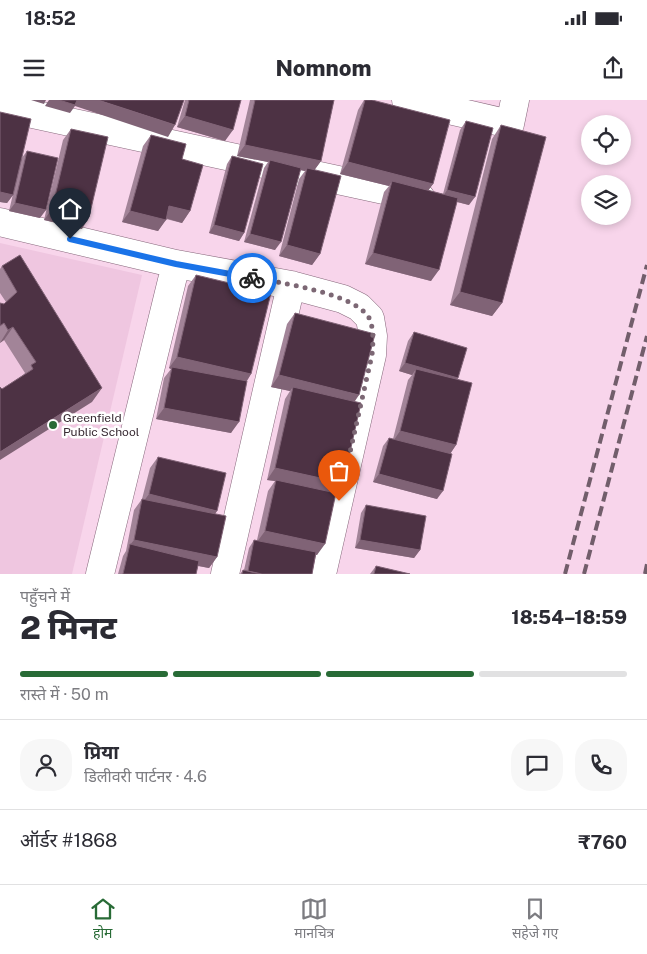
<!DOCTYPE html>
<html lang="hi">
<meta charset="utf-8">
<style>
body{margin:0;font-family:"Public Sans","Noto Sans Devanagari",sans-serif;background:#f7f7f7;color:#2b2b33;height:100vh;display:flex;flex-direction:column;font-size:19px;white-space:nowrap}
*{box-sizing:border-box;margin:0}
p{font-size:16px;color:#7c7c81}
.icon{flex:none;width:28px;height:28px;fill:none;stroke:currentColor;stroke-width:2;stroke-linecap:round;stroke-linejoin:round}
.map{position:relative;height:474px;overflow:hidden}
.details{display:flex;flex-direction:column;background:#fff;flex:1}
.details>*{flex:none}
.tools{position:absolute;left:581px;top:15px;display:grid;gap:10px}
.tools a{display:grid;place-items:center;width:50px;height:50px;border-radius:50%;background:#fff;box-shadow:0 2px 8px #0003;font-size:25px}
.pin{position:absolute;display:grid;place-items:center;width:42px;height:42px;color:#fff;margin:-51px -21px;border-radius:50% 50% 50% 0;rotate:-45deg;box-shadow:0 0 5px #0007}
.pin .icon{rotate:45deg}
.courier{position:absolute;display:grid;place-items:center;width:50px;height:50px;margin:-25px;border:4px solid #1a73e8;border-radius:50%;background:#fff;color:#222;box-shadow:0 1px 6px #0007}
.overview em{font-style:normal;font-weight:800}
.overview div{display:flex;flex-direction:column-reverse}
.overview{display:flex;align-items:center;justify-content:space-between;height:85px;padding:0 20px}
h1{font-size:32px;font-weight:800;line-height:38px}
.bar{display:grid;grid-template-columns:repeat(4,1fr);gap:8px 5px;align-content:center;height:60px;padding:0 20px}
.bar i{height:6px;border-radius:4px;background:#e1e1e2}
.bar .selected{background:#286b36}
.bar p{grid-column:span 4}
.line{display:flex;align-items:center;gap:12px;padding:0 20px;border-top:1px solid #e1e1e2}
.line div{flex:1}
.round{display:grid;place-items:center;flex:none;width:52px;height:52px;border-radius:20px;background:#f7f7f7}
.status{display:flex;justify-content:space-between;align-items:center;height:35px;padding:0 25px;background:#fff;direction:ltr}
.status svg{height:14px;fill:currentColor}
header{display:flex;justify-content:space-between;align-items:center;height:65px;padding:0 20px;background:#fff;font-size:22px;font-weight:800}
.tabs{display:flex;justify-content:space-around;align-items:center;height:70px;border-top:1px solid #e1e1e2;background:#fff;font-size:14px;color:#7c7c81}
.tabs a{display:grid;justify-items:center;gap:2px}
.tabs .selected{color:#286b36}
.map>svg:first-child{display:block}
</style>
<div class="status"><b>18:52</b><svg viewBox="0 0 49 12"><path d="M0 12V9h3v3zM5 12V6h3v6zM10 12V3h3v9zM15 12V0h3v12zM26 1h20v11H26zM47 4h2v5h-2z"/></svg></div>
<header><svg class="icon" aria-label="menu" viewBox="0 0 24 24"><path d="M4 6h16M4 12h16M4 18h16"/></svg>Nomnom<svg class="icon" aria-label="share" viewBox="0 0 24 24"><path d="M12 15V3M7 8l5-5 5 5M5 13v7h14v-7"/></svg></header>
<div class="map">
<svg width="647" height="474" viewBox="0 0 647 474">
<rect width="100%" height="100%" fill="#f8d5eb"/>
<!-- built -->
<path fill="#efc6e0" d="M0,143l142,32 -70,299h-72z"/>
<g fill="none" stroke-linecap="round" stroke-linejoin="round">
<!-- minor casing -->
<g stroke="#87687c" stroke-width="29">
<path id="minor" d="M406,0l104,24 5,-24
M0,7l421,91
M0,122l176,42 115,21 52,14 16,8 11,11 3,18 -1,19 -50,219
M100,474l76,-310
M225,474l66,-289"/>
</g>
<!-- minor -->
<use href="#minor" stroke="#fff" stroke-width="28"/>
<!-- rail -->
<path stroke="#725e6b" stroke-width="4" stroke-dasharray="10 5" stroke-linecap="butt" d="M565,474l82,-309
M584,474l63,-238
M645,474l2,-10"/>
</g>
<!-- wall -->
<path fill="#a28498" d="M185,0h56l-16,41 -48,-14z
M250,0h84l-13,61 -6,8 5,85 -8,11 -33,-9 20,-77 6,-8 -5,-1 -25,80 -31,-8 20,-74 4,-6 -31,-6z
M364,0h8l61,84 -5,6 15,4 17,-64 6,-9 3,84 -12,-3 -26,79 -66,-17 19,-72 5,-6 -49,-12 18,-64z
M0,12l21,47 6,-8 13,67 -31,-7 12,-51 -8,35 -6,8 -7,-1z
M501,25l1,178 -10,13 -42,-11 42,-166z
M71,29l11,100 -38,-9 19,-80z
M151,35l31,24 8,52 -8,12 -16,-4 -8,12 -36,-9 21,-76z
M232,56l12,77 -5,8 -30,-8 18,-69z
M2,166l90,136 -90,-13 21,-14 2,-2 -21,-33 -4,3v-40l4,1 2,-2 -6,-9v-24z
M196,175l55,99 -4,7 -16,52 -75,-14 8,-41 7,-9 -2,-1 19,-82z
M295,213l60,88 -12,82 -7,10 -19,62h-1l-4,19h-72l3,-4h1l5,-22 5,-8h3l11,-49 7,-10 -8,-1 18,-81 5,-8 -19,-4 16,-63z
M414,232l44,46 -1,1 -1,66 -6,9 -13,45 -64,-17 10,-36 6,-8 4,1 15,-59 4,-5 -13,-4 9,-30z
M158,357l57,57 2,43 -8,11 -11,-2 -2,8h-78l5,-18 3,-5 8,-41 8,-11 8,-31z
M366,405l54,45 -6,8 -59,-10 6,-35z
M376,466l34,8h-40z"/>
<!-- shaded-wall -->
<path fill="#806376" d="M31,0h15l-2,4z
M49,0h49l77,25 -7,12 -93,-31 -5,7 -25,-7z
M185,16l48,14 -8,11 -48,-14z
M245,45l76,16 -8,11 -6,-4 -2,3 -36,-8 1,-3 -2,2 -31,-6z
M348,62l85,22 -8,11 -33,-14 -3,5 -49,-12z
M447,90l28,7 -6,8 -27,-7z
M0,92l13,3 -6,8 -7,-1z
M15,103l31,7 -6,8 -31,-7z
M169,106l21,5 -8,12 -20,-6z
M52,109l37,8 -7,12 -38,-9z
M130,111l36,9 -8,11 -36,-9z
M214,125l30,8 -5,8 -30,-8z
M250,134l31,8 -6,8 -31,-8z
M287,145l33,9 -8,11 -33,-9z
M373,153l66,17 -8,11 -66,-17z
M460,192l42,11 -10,13 -42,-11z
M13,227l-9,13 -4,3 8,-13z
M177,257l74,17 -7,11 -72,-18 -1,2 -2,-1z
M405,263l53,15 -6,8 -36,-17 -4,6 -13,-4z
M279,275l80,20 -8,12 -58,-20 -3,4 -19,-4z
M102,288l-10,14 -92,58v-8z
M164,308l75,14 -8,11 -75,-14z
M400,331l56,14 -8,12 -56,-14z
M275,368l68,15 -8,11 -59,-14 -1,1 -8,-1z
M379,374l64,17 -6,8 -64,-17z
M149,394l68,17 -7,11 -69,-17z
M265,431l60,13 -8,11 -60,-13z
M134,440l83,17 -8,11 -80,-16 1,-7z
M360,440l60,10 -6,8 -59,-10z"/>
<!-- building -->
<path fill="#4d3244" stroke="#806376" d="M59,0h18l-2,5z
M98,0h86l-9,25z
M189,0h52l-8,30 -48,-14z
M255,0h79l-13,61 -76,-16z
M365,0h7l78,20 -17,64 -85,-22z
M0,12l31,7 -18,76 -13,-3z
M466,21l27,7 -18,69 -28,-7z
M501,25l45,12 -44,166 -42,-11z
M71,29l37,8 -19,80 -37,-8z
M151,35l35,9 -4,15 21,6 -13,46 -21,-5 -3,14 -36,-9z
M27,51l31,7 -12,52 -31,-7z
M232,56l31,8 -19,69 -30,-8z
M270,60l31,8 -20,74 -31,-8z
M307,68l34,8 -21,78 -33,-9z
M392,81l66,17 -19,72 -66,-17z
M20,155l82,133 -102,64v-65l2,2 31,-20 -2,-4 5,-3 -23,-35 -5,3 -4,-7 -4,3v-23l4,1 13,-12 -15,-26z
M196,175l75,18 -20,81 -74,-17z
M295,213l80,21 -16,61 -80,-20z
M414,232l53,16 -9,30 -53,-15z
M172,267l75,14 -8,41 -75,-14z
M416,269l56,14 -16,62 -56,-14z
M293,287l68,16 -18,80 -68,-15z
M389,338l63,16 -9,37 -64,-17z
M158,357l68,16 -9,38 -68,-17z
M276,380l60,13 -11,51 -60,-13z
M142,399l84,17 -9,41 -83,-17z
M366,405l60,11 -6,34 -60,-10z
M254,440l62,12 -4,22h-50l-14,-3z
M130,444l69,17 -3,13h-73z
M376,466l34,8h-36z
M243,470l17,4h-18z"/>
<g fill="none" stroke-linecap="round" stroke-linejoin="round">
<!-- done -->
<path stroke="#7c6774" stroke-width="5" stroke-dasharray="0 9" d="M252,178c26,4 108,16 118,42 4,11 3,23 2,35l-33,146"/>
<!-- route -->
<path stroke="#1a73e8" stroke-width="6" d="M70,139l106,25 76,14"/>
</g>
<!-- markers -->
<circle fill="#286b36" stroke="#fff" stroke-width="2" cx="53" cy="325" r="5"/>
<g text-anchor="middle" stroke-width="5" stroke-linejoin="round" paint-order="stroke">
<!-- poi labels -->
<g font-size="12" fill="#392c34" stroke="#fff" text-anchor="start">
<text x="63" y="322">Greenfield<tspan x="63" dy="14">Public School</tspan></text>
</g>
</g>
</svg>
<div class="tools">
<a><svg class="icon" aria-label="locate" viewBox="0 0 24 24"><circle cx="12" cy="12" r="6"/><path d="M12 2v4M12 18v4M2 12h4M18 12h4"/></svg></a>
<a><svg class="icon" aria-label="layers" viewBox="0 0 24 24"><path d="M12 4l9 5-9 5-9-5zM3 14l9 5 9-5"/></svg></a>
</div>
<div class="pin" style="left:339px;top:401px;background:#ea580c"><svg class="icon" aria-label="bag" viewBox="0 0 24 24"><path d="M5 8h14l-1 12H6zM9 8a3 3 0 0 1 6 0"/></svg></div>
<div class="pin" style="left:70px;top:139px;background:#1f2937"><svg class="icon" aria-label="home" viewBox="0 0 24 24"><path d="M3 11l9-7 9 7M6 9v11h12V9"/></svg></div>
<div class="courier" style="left:252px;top:178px"><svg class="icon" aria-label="bike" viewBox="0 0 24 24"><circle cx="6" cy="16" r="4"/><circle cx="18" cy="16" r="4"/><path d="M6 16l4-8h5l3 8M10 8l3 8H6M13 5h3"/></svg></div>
</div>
<section class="details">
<div class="overview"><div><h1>2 मिनट</h1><p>पहुँचने में</p></div><em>18:54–18:59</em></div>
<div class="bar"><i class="selected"></i><i class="selected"></i><i class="selected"></i><i></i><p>रास्ते में · 50 m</p></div>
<div class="line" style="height:90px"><a class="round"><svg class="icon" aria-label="person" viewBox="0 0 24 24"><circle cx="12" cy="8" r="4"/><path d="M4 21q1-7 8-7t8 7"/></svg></a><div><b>प्रिया</b><p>डिलीवरी पार्टनर · 4.6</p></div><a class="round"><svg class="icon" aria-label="chat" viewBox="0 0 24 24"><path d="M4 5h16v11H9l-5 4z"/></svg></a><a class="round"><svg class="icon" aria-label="phone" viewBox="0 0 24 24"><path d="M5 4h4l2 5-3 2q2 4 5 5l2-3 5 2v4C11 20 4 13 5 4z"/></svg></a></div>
<div class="line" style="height:65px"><div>ऑर्डर #1868</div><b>₹760</b></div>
</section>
<nav class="tabs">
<a class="selected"><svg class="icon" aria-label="home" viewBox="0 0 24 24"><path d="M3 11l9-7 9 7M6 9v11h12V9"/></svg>होम</a>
<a><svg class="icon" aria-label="map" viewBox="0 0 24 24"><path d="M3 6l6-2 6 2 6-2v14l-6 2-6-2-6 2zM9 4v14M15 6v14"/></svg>मानचित्र</a>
<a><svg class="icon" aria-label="saved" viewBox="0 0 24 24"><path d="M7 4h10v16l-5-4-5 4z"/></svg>सहेजे गए</a>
</nav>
